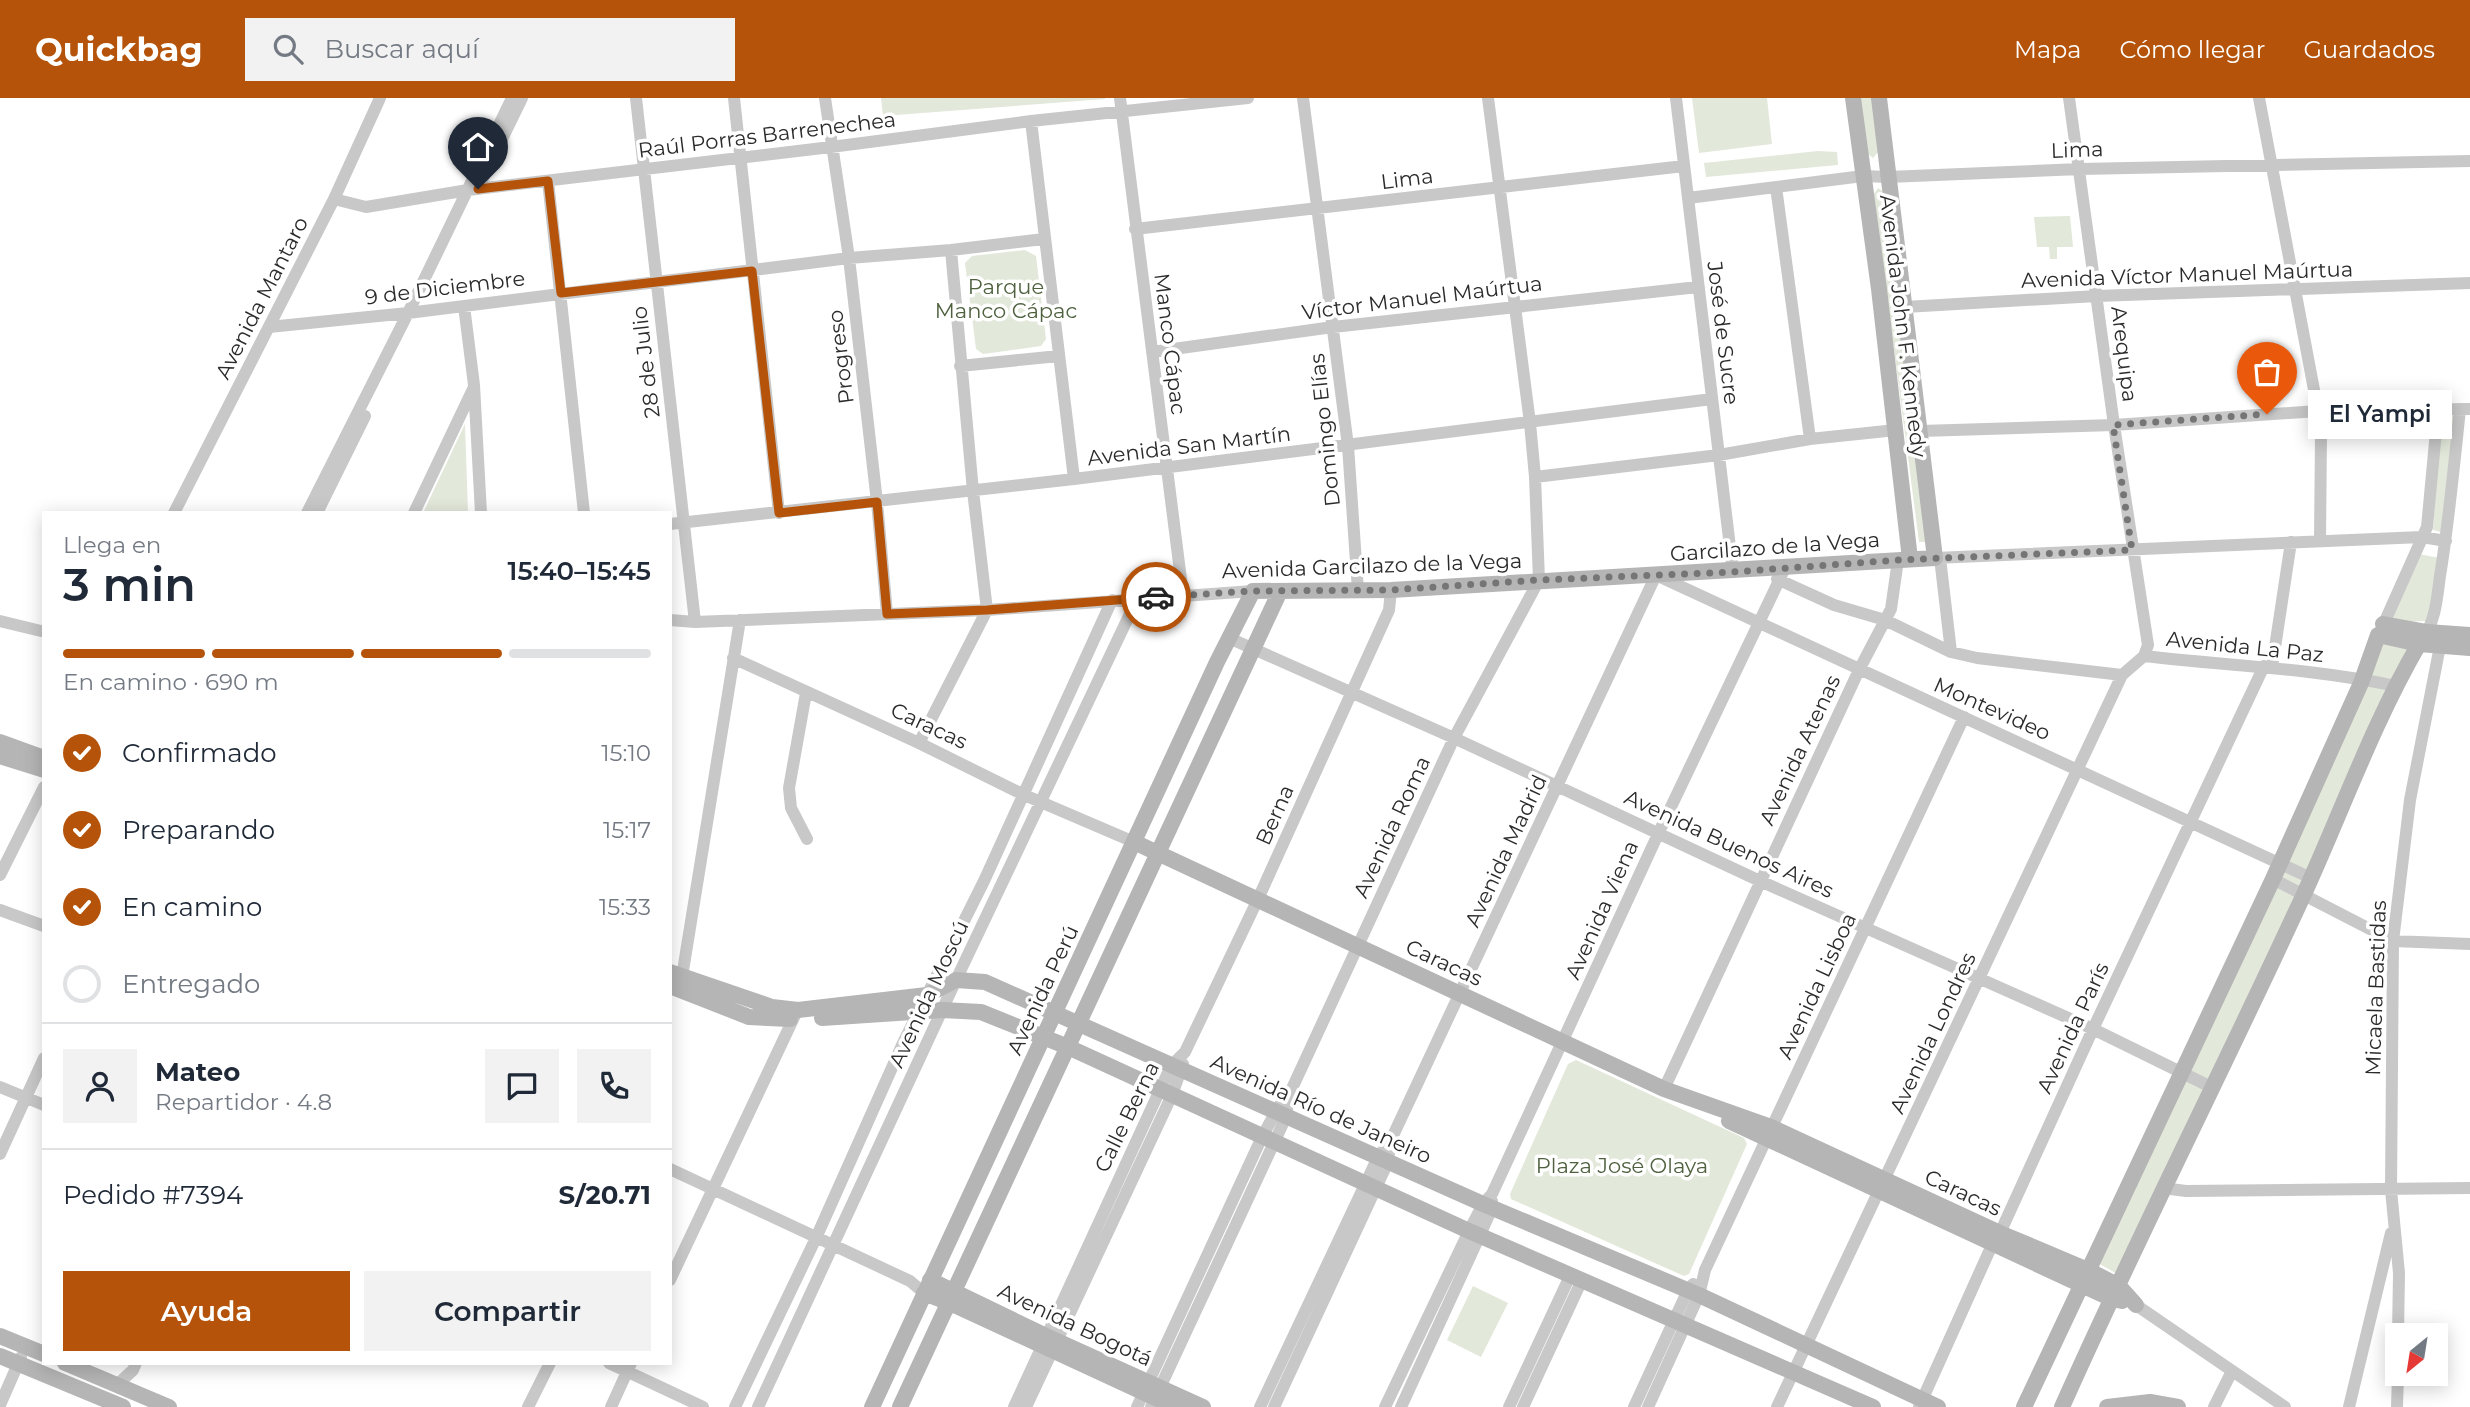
<!DOCTYPE html>
<html lang="es">
<meta charset="utf-8">
<style>
body{margin:0;font-family:Montserrat,sans-serif;background:#f2f2f3;color:#1f2937;height:100vh;display:flex;flex-direction:column;font-size:26px;white-space:nowrap}
*{box-sizing:border-box;margin:0}
p{font-size:23px;color:#747a83}
.icon{flex:none;width:38px;height:38px;fill:none;stroke:currentColor;stroke-width:2;stroke-linecap:round;stroke-linejoin:round}
.map{position:relative;flex:1;overflow:hidden}
.sheet{position:absolute;left:42px;top:413px;width:630px;height:854px;display:flex;flex-direction:column;background:#fff;border-radius:0px;box-shadow:0 4px 18px #0003}
.sheet>*{flex:none}
.needle{width:46px;rotate:210deg}
.controls{position:absolute;left:2385px;top:1225px;display:grid;gap:14px}
.controls a{display:grid;place-items:center;width:63px;height:63px;border-radius:0px;background:#fff;box-shadow:0 4px 18px #0003;font-size:35px}
.pin{position:absolute;display:grid;place-items:center;width:60px;height:60px;color:#fff;margin:-72px -30px;border-radius:50% 50% 50% 0;rotate:-45deg;box-shadow:0 0 7px #0007}
.pin .icon{rotate:45deg}
.courier{position:absolute;display:grid;place-items:center;width:70px;height:70px;margin:-35px;border:5px solid #b45309;border-radius:50%;background:#fff;color:#222;box-shadow:0 2px 9px #0007}
.bubble{position:absolute;height:49px;border-radius:0px;background:#fff;box-shadow:0 4px 18px #0003;font-size:23px;font-weight:600;line-height:49px;text-align:center}
.headline em{font-style:normal;font-weight:600}
.headline div{display:flex;flex-direction:column-reverse}
.headline{display:flex;align-items:center;justify-content:space-between;height:119px;padding:0 21px}
h1{font-size:46px;font-weight:600;line-height:52px}
.bar{display:grid;grid-template-columns:repeat(4,1fr);gap:10px 7px;align-content:center;height:84px;padding:0 21px}
.bar i{height:9px;border-radius:5px;background:#e0e1e3}
.bar .selected{background:#b45309}
.bar p{grid-column:span 4}
.line{display:flex;align-items:center;gap:18px;padding:0 21px;border-top:2px solid #e0e1e3}
.line div{flex:1}
.round{display:grid;place-items:center;flex:none;width:74px;height:74px;border-radius:0px;background:#f2f2f3}
ol{padding:0 21px;list-style:none}
li{display:flex;align-items:center;gap:21px;height:77px}
li p{margin-inline-start:auto}
li .icon{padding:7px;border-radius:50%;background:#b45309;color:#fff;stroke-width:4}
li:last-child{color:#747a83}
li i{width:38px;height:38px;border:4px solid #e0e1e3;border-radius:50%}
.button{display:flex;gap:14px;margin-top:auto;padding:14px 21px}
.button a{flex:1;height:80px;border-radius:0px;background:#b45309;color:#fff;font-size:28px;font-weight:600;line-height:80px;text-align:center}
.button a+a{background:#f2f2f3;color:#1f2937}
header{display:flex;align-items:center;gap:42px;box-sizing:border-box;height:98px;padding:0 35px;background:#b45309;color:#fff}
header strong{font-size:33px}
nav{display:flex;gap:38px;margin-inline-start:auto;font-size:24px}
.search{width:490px;height:63px;background:#f2f2f3;display:flex;align-items:center;gap:18px;box-sizing:border-box;padding:0 24px;border-radius:0px;color:#747a83;font-size:26px}
.map>svg:first-child{display:block}
</style>
<header>
<strong>Quickbag</strong>
<div class="search"><svg class="icon" aria-label="search" viewBox="0 0 24 24"><circle cx="10" cy="10" r="6"/><path d="M15 15l6 6"/></svg>Buscar aquí</div>
<nav><a>Mapa</a><a>Cómo llegar</a><a>Guardados</a></nav>
</header>
<div class="map">
<svg width="2470" height="1309" viewBox="0 0 2470 1309">
<rect width="100%" height="100%" fill="#fff"/>
<!-- green -->
<path fill="#e2e8da" d="M881,0h224v1l-222,17z
M1692,0h75l5,46 -73,9z
M1860,0h14l5,53 -6,7 -5,-4z
M1818,53l19,1 1,13 -132,12 -2,-14z
M1878,90l7,5 44,349h-10l-45,-348z
M2070,118l3,31h-16v12h-7l-1,-12h-12l-3,-30z
M1025,152l11,6 10,83 -5,7 -58,8 -7,-5 -11,-86 7,-7z
M2455,318l-11,117 -11,-3 8,-113z
M465,326l3,89h-45z
M2418,456l22,4 -12,63 -37,1z
M2378,537l41,9 -300,631 -21,-12z
M1576,962l168,78 3,6 -58,130 -5,2 -173,-77 -1,-5 58,-130z
M1473,1188l35,17 -27,54 -34,-17z"/>
<g fill="none" stroke-linecap="round" stroke-linejoin="round">
<!-- street -->
<path stroke="#c8c8c8" stroke-width="12" d="M636,0l59,524
M734,0l45,415
M825,0l24,160 28,244 10,112
M1120,0l63,497
M1303,0l45,348 10,145
M1676,0l57,474
M2069,0l45,327 34,220 -4,11
M2259,0l59,313 3,23 -1,107
M1031,23l43,358
M482,82l40,-82
M548,83l36,332
M1776,89l34,252
M1688,100l175,-22 25,1 192,-8 390,-8
M334,101l32,8 102,-17 363,-43 200,-26 217,-23
M1135,131l549,-63
M464,208l10,79 7,128
M1905,209l192,-11 373,-13
M269,229l139,-14 441,-55 102,-8 93,-11
M1152,254l181,-25 365,-40
M960,268l99,-10
M1921,333l193,-6 204,-14 152,-2
M1535,379l184,-22 91,-16 86,-9
M174,415l160,-314 46,-101
M307,415l101,-200 104,-215
M317,415l48,-97
M414,415l59,-124
M670,426l404,-45 638,-80
M1935,460l487,-21 24,4
M1940,460l11,94
M1777,481l57,26 51,15 66,32 26,6 145,17 22,-19c84,10 169,12 252,30
M670,522l25,2 292,-12 266,-19
M0,523l41,10
M2381,532l46,-103 11,-117
M1229,540l225,100 306,143 333,148 118,58
M2423,540c13,-18 14,-41 17,-62 9,-55 14,-111 20,-167
M733,560l186,85 103,51 112,48
M2272,569l19,-125
M806,595l-17,95 2,20 16,31
M919,645l68,-133 -14,-119 -22,-241
M0,777l44,-88
M2273,781l120,62 77,3
M0,812l44,16
M681,885l59,-363
M0,989l44,18
M1664,991l195,-419 32,-61 7,-49
M0,1056l44,-96
M670,1071l240,112 14,12
M2163,1090l23,3 284,-3
M670,1182l127,-269
M2136,1207l149,102
M2398,1237l1,-62 -8,-83 2,-249 17,-141 30,-154
M609,1265l94,44
M117,1287l16,-15 3,-7
M0,1307l21,-48
M528,1309l22,-44
M611,1309l20,-44
M735,1309l81,-169 87,-195 81,-162 128,-281
M758,1309l198,-427 181,-381
M1014,1309l157,-341 14,-14 73,-153 131,-289 2,-20
M1026,1309l146,-312 11,-31
M1137,1309l125,-270 17,-31
M1151,1309l135,-290 3,-22 165,-357 85,-158 -4,-103 -5,-54 -42,-325
M1260,1309l118,-250 12,-15 266,-567 655,303
M1274,1309l114,-245 1,-9
M1385,1309l84,-176 14,-27 9,-10 167,-362 126,-264
M1401,1309l79,-172 12,-27v-7
M1509,1309l61,-131
M1523,1309l59,-127
M1634,1309l54,-117 5,-6
M1648,1309l51,-112 6,-25 259,-553
M1777,1309l345,-732
M1919,1309l73,-162 8,-12 93,-204 171,-363
M2214,1309l18,-36
M2349,1309l42,-174
M2397,1309l1,-33"/>
<!-- secondary -->
<path stroke="#b5b5b5" stroke-width="16" d="M1853,0l26,191 31,270
M2383,526l44,8 43,3
M0,644l44,16
M0,658l44,14
M1134,744l530,247 107,38 229,106 88,37 31,16 17,19
M670,874l102,35 26,3 129,-15 29,-15 29,2 498,222 216,91 239,112
M670,888l79,31 41,2
M822,920l120,-8 39,2 87,35 401,184 404,176
M1729,1023l383,178 10,2
M930,1182l116,56 157,71
M924,1195l26,10 225,104
M0,1238l44,18
M0,1258l123,51
M65,1265l104,44
M872,1309l345,-745 36,-71 138,-1 544,-32 -56,-460
M900,1309l380,-816
M2024,1309l249,-528 88,-196 17,-48 41,9 51,4
M2062,1309c77,-173 163,-341 242,-513 38,-83 69,-171 115,-250
M2107,1309l43,-5 28,5"/>
</g>
<g fill="none" stroke-linecap="round" stroke-linejoin="round">
<!-- done -->
<path stroke="#757575" stroke-width="7" stroke-dasharray="0 12.6" d="M1156,499l97,-6 138,-1 148,-10 194,-8 165,-12 234,-10 -19,-125 154,-11"/>
<!-- route -->
<path stroke="#b45309" stroke-width="9" d="M478,91l70,-8 13,112 191,-22 27,242 98,-11 10,112 100,-4 169,-13"/>
</g>
<g text-anchor="middle" stroke-width="7" stroke-linejoin="round" paint-order="stroke">
<!-- street labels -->
<g font-size="21" fill="#2b2b2b" stroke="#fff">
<text transform="translate(767 37) rotate(-7)" y="7">Raúl Porras Barrenechea</text>
<text transform="translate(2077 52) rotate(-2)" y="7">Lima</text>
<text transform="translate(1407 81) rotate(-7)" y="7">Lima</text>
<text transform="translate(2187 177) rotate(-2)" y="7">Avenida Víctor Manuel Maúrtua</text>
<text transform="translate(445 190) rotate(-7)" y="7">9 de Diciembre</text>
<text transform="translate(262 200) rotate(-63)" y="7">Avenida Mantaro</text>
<text transform="translate(1422 200) rotate(-7)" y="7">Víctor Manuel Maúrtua</text>
<text transform="translate(1903 228) rotate(83)" y="7">Avenida John F. Kennedy</text>
<text transform="translate(1723 235) rotate(83)" y="7">José de Sucre</text>
<text transform="translate(1170 246) rotate(83)" y="7">Manco Cápac</text>
<text transform="translate(2124 256) rotate(83)" y="7">Arequipa</text>
<text transform="translate(841 259) rotate(-97)" y="7">Progreso</text>
<text transform="translate(646 264) rotate(-97)" y="7">28 de Julio</text>
<text transform="translate(1325 332) rotate(-96)" y="7">Domingo Elías</text>
<text transform="translate(1189 348) rotate(-7)" y="7">Avenida San Martín</text>
<text transform="translate(1775 449) rotate(-4)" y="7">Garcilazo de la Vega</text>
<text transform="translate(1372 468) rotate(-2)" y="7">Avenida Garcilazo de la Vega</text>
<text transform="translate(2245 549) rotate(6)" y="7">Avenida La Paz</text>
<text transform="translate(1992 611) rotate(24)" y="7">Montevideo</text>
<text transform="translate(929 628) rotate(25)" y="7">Caracas</text>
<text transform="translate(1800 652) rotate(-65)" y="7">Avenida Atenas</text>
<text transform="translate(1275 717) rotate(-66)" y="7">Berna</text>
<text transform="translate(1392 729) rotate(-65)" y="7">Avenida Roma</text>
<text transform="translate(1729 746) rotate(25)" y="7">Avenida Buenos Aires</text>
<text transform="translate(1506 753) rotate(-65)" y="7">Avenida Madrid</text>
<text transform="translate(1602 812) rotate(-66)" y="7">Avenida Viena</text>
<text transform="translate(1444 865) rotate(25)" y="7">Caracas</text>
<text transform="translate(1817 888) rotate(-65)" y="7">Avenida Lisboa</text>
<text transform="translate(2376 890) rotate(-88)" y="7">Micaela Bastidas</text>
<text transform="translate(1043 892) rotate(-65)" y="7">Avenida Perú</text>
<text transform="translate(929 896) rotate(-65)" y="7">Avenida Moscú</text>
<text transform="translate(2073 930) rotate(-65)" y="7">Avenida París</text>
<text transform="translate(1933 935) rotate(-65)" y="7">Avenida Londres</text>
<text transform="translate(1321 1011) rotate(24)" y="7">Avenida Río de Janeiro</text>
<text transform="translate(1127 1019) rotate(-64)" y="7">Calle Berna</text>
<text transform="translate(1963 1095) rotate(25)" y="7">Caracas</text>
<text transform="translate(1075 1227) rotate(25)" y="7">Avenida Bogotá</text>
</g>
<!-- park labels -->
<g font-size="21" fill="#4f613f" stroke="#fff">
<text x="1006" y="196">Parque<tspan x="1006" dy="24">Manco Cápac</tspan></text>
<text x="1622" y="1075">Plaza José Olaya</text>
</g>
</g>
</svg>
<div class="controls">
<a><svg class="needle" viewBox="-14 -14 28 28"><path d="M0-13l5 13h-10z" fill="#e53935"/><path d="M0 13l5-13h-10z" fill="#747a83"/></svg></a>
</div>
<div class="pin" style="left:2267px;top:316px;background:#ea580c"><svg class="icon" aria-label="bag" viewBox="0 0 24 24"><path d="M5 8h14l-1 12H6zM9 8a3 3 0 0 1 6 0"/></svg></div>
<div class="pin" style="left:478px;top:91px;background:#1f2937"><svg class="icon" aria-label="home" viewBox="0 0 24 24"><path d="M3 11l9-7 9 7M6 9v11h12V9"/></svg></div>
<div class="courier" style="left:1156px;top:499px"><svg class="icon" aria-label="car" viewBox="0 0 24 24"><path d="M5 17H2v-5l4-1 3-4h7l3 4 3 1v5h-3M9 17h6M6 11h13"/><circle cx="7" cy="17" r="2"/><circle cx="17" cy="17" r="2"/></svg></div>
<div class="bubble" style="left:2308px;top:292px;width:144px">El Yampi</div>
<section class="sheet">
<div class="headline"><div><h1>3 min</h1><p>Llega en</p></div><em>15:40–15:45</em></div>
<div class="bar"><i class="selected"></i><i class="selected"></i><i class="selected"></i><i></i><p>En camino · 690 m</p></div>
<ol>
<li><svg class="icon" aria-label="check" viewBox="0 0 24 24"><path d="M5 12l5 5 9-10"/></svg>Confirmado<p>15:10</p></li>
<li><svg class="icon" aria-label="check" viewBox="0 0 24 24"><path d="M5 12l5 5 9-10"/></svg>Preparando<p>15:17</p></li>
<li><svg class="icon" aria-label="check" viewBox="0 0 24 24"><path d="M5 12l5 5 9-10"/></svg>En camino<p>15:33</p></li>
<li><i></i>Entregado</li>
</ol>
<div class="line" style="height:126px"><a class="round"><svg class="icon" aria-label="person" viewBox="0 0 24 24"><circle cx="12" cy="8" r="4"/><path d="M4 21q1-7 8-7t8 7"/></svg></a><div><b>Mateo</b><p>Repartidor · 4.8</p></div><a class="round"><svg class="icon" aria-label="chat" viewBox="0 0 24 24"><path d="M4 5h16v11H9l-5 4z"/></svg></a><a class="round"><svg class="icon" aria-label="phone" viewBox="0 0 24 24"><path d="M5 4h4l2 5-3 2q2 4 5 5l2-3 5 2v4C11 20 4 13 5 4z"/></svg></a></div>
<div class="line" style="height:91px"><div>Pedido #7394</div><b>S/20.71</b></div>
<div class="button"><a>Ayuda</a><a>Compartir</a></div>
</section>
</div>
